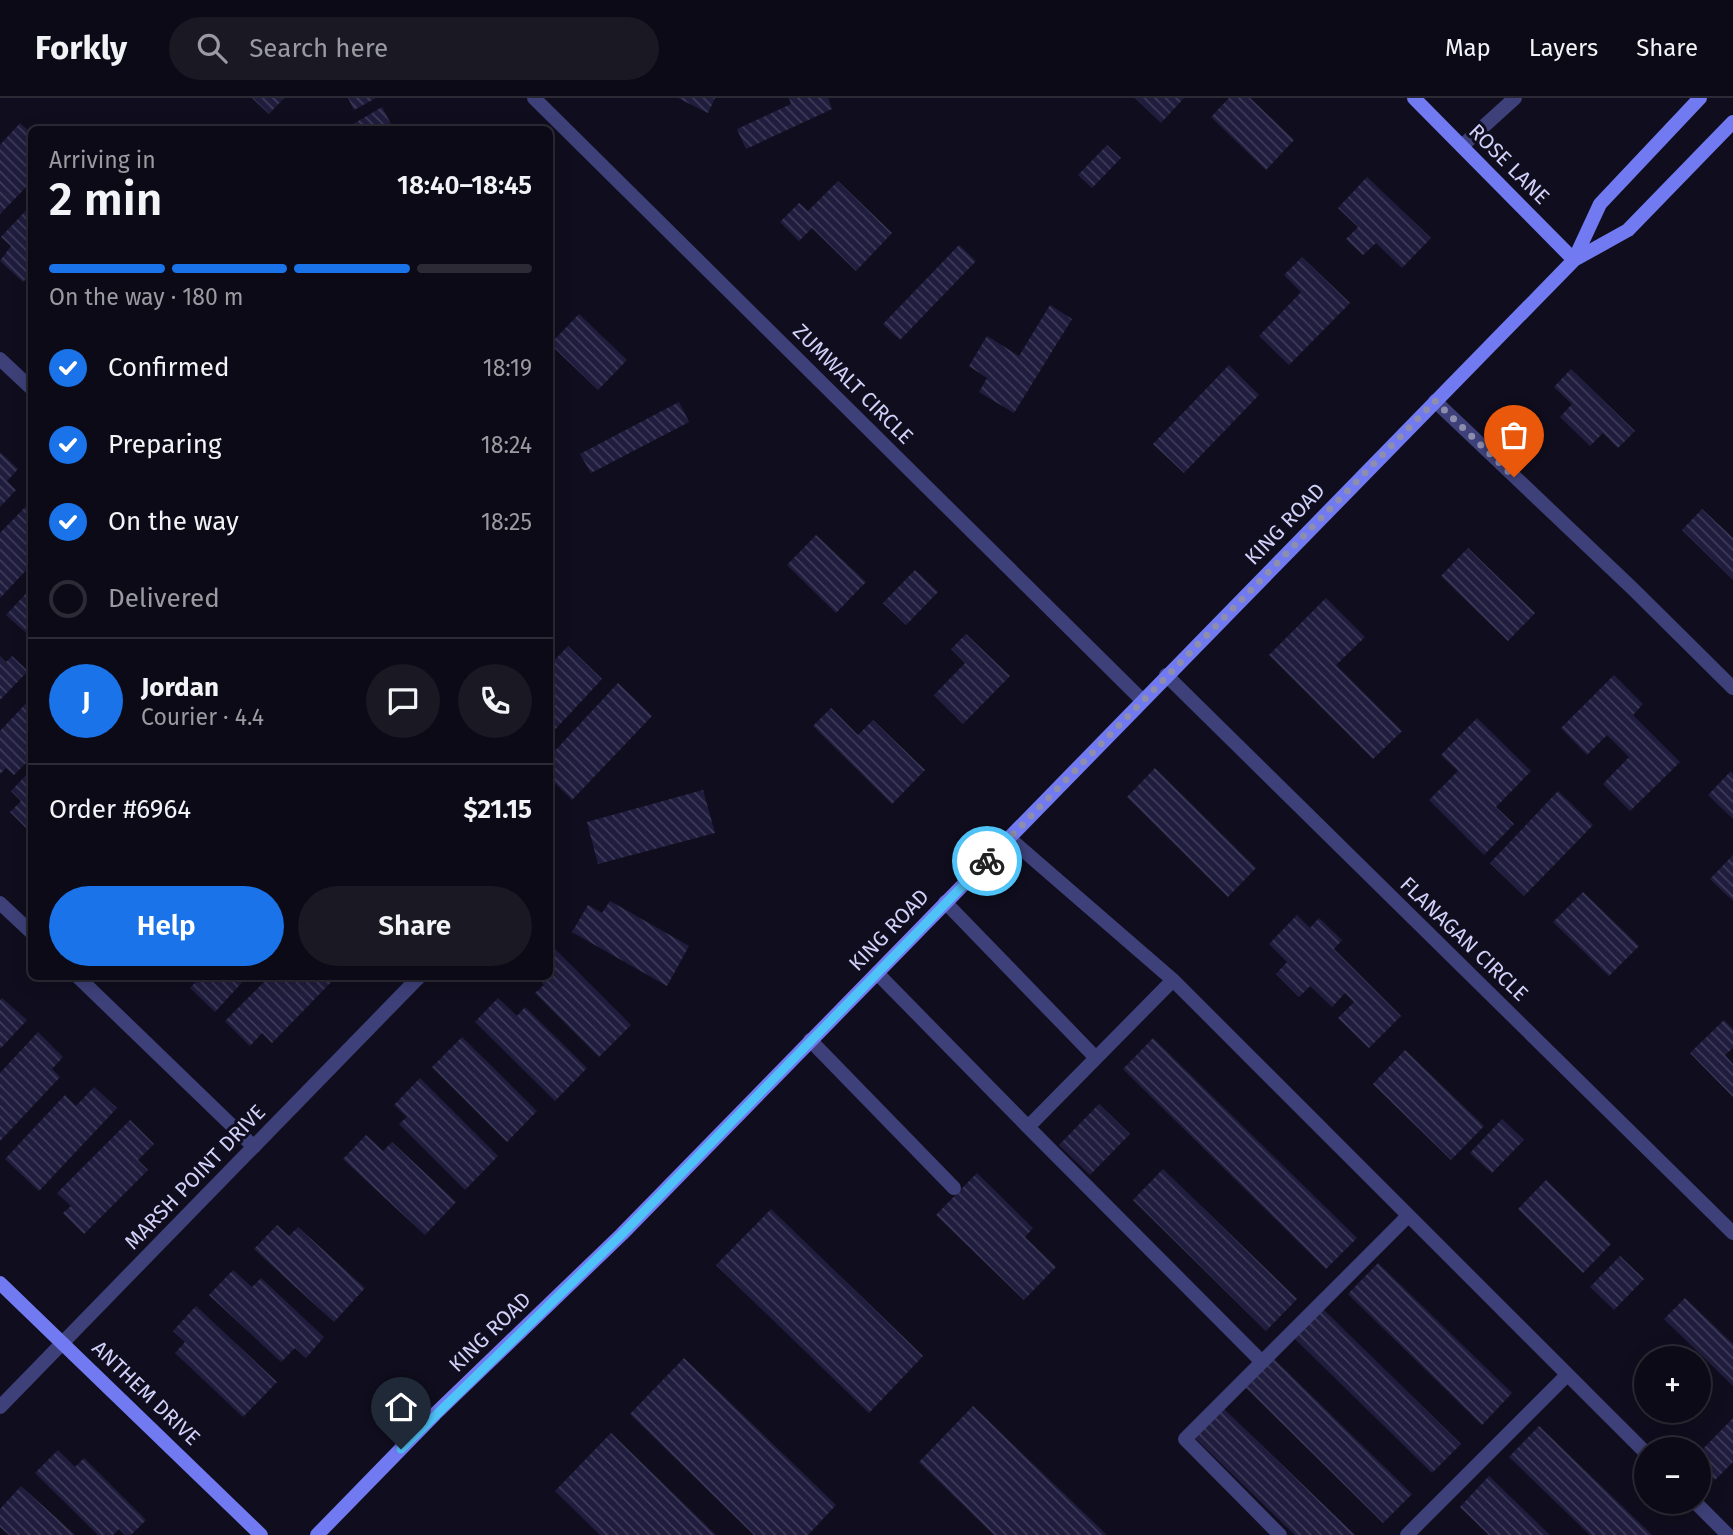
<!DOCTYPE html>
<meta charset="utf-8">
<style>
body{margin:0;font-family:"Fira Sans",sans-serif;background:#1a1823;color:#f1f3f6;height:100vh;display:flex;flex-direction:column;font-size:26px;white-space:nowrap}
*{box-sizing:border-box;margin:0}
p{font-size:23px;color:#9a9aa1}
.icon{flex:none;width:38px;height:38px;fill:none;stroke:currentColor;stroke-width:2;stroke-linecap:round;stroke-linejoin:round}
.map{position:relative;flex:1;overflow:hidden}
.side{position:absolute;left:28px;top:28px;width:525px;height:854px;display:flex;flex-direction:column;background:#0c0a16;border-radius:10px;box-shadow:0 4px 18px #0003,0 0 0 2px #2c2b35}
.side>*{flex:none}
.fabs{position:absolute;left:1634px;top:1248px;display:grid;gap:14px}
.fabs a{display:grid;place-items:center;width:77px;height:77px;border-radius:50%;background:#0c0a16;box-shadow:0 4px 18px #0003,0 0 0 2px #2c2b35;font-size:35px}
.pin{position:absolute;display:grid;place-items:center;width:60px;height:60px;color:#fff;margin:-72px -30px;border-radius:50% 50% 50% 0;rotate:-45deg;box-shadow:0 0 7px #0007}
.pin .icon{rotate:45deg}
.courier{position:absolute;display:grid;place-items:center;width:70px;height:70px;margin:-35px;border:5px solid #4fc3f7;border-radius:50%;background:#fff;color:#222;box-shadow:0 2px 9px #0007}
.head em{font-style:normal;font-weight:600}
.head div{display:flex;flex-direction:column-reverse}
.head{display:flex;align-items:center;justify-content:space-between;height:119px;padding:0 21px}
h1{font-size:46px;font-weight:600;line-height:52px}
.bar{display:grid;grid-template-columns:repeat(4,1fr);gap:10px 7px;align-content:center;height:84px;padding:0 21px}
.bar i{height:9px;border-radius:5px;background:#2c2b35}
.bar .active{background:#1a73e8}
.bar p{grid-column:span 4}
.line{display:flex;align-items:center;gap:18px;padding:0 21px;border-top:2px solid #2c2b35}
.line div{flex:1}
.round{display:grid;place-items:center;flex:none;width:74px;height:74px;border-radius:37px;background:#1a1823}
ol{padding:0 21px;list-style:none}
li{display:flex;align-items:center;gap:21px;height:77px}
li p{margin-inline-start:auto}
li .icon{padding:7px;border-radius:50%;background:#1a73e8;color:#fff;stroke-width:4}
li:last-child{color:#9a9aa1}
li i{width:38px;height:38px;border:4px solid #2c2b35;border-radius:50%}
.button{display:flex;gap:14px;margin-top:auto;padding:14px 21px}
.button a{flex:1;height:80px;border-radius:42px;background:#1a73e8;color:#fff;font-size:28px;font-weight:600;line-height:80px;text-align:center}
.button a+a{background:#1a1823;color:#f1f3f6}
header{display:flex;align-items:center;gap:42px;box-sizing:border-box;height:98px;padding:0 35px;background:#0c0a16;border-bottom:2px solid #2c2b35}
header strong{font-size:33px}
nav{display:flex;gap:38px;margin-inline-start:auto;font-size:24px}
.search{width:490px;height:63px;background:#1a1823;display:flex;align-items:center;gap:18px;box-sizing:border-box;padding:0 24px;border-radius:38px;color:#9a9aa1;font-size:26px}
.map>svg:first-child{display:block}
</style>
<header>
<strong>Forkly</strong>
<div class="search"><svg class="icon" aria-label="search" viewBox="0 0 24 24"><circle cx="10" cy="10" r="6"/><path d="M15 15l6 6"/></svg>Search here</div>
<nav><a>Map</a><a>Layers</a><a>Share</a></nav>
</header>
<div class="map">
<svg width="1733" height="1437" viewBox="0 0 1733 1437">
<defs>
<pattern id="building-back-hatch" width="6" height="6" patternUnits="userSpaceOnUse" patternTransform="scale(1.75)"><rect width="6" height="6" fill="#201c3d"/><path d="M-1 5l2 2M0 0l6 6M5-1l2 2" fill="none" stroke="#3f3c5a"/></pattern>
</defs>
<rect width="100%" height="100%" fill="#100e1e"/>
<!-- building -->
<path fill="url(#building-back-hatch)" d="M252,0h32l-15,16z
M348,0h28l-22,12z
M678,0h37l-7,15z
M789,0h39l4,11 -86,40 -9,-20 54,-25z
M1135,0h49l-23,25z
M1229,0h21l44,42 -28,30 -55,-53z
M382,9l9,17 -9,6h-39z
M20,25l12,11v47l-32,33v-69z
M1107,47l14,13 -29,30 -14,-13z
M1367,79l64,61 -29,30 -26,-25 -13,12 -17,-16 12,-12 -20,-19z
M838,83l54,52 -36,38 -44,-43 -13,13 -19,-19 19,-19 9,8z
M32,106v69l-9,9 -23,-21 11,-15 -10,-9z
M959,147l17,16 -76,79 -17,-16z
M1302,159l48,46 -61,62 -30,-29 42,-44 -17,-17z
M1050,207l22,14 -58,94 -35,-21 8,-14 -18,-12 18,-30 32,20z
M579,216l48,46 -29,30 -48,-46z
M1229,267l30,30 -75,78 -31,-29z
M1571,271l64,62 -17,17 -15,-15 -13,13 -30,-29 12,-13 -18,-17z
M679,304l10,20 -98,51 -11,-19z
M0,354l18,17 -11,12 9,9 -16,17z
M32,402v64l-32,34v-65z
M1702,411l31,29v42l-51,-50z
M816,437l50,47 -30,31 -49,-48z
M1468,450l67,65 -27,28 -67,-65z
M915,472l23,22 -32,33 -23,-22z
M32,489v51l-26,-23z
M1326,500l39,39 -29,28 66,66 -29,28 -104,-104z
M966,536l44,42 -47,48 -29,-29 31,-32 -14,-14z
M568,548l34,33 -52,56v-70z
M0,558l6,6 6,-6 16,15 -28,29z
M1614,577l29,29 -10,11 47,47 -50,49 -27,-27 26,-27 -22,-22 -20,20 -26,-27z
M618,585l34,33 -80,84 -22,-22v-22z
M32,599v60l-18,18 -8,-7 -6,6v-43z
M831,610l27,27 15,-15 52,50 -33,34 -79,-78z
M1477,620l54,53 -35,36 18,17 -30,31 -55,-55 29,-29 -17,-16z
M1155,670l101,100 -28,29 -101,-100z
M32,671v65l-22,-22 11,-11 -10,-10z
M1731,673l2,3v45l-25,-24z
M703,692l12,43 -117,31 -11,-42z
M1558,693l35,34 -69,71 -34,-33z
M1733,757v46l-23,-22z
M1583,794l56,54 -30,30 -56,-54z
M610,803l79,45 -22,40 -95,-54 16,-27 14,8z
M1297,817l13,13 9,-10 23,22 -8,9 67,67 -32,32 -31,-30 16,-16 -9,-9 -13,14 -22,-21 -11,11 -23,-23 11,-12 -18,-18z
M555,851l76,76 -32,32 -64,-64 9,-8 -8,-9h14v-22z
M201,878h47l-33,36 -25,-24z
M270,878h67l-65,67 -10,-10 -12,13 -25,-25z
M2,900l25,22 -27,29v-49z
M498,900l19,18 8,-9 62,61 -32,33 -80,-79z
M1724,922l9,9v19l-8,7 8,9v33l-43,-44z
M38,934l25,25 -11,12 8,8 -60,64v-68z
M462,939l75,74 -30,31 -75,-75z
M1153,940l204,200 -31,31 -203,-200z
M1405,952l79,76 -33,34 -78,-76z
M420,980l78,78 -33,34 -66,-66 8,-7 -13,-12z
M94,989l23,21 -78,83 -34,-32 60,-64 11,11z
M1099,1006l31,30 -40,41 -31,-30z
M1502,1021l22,21 -32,33 -22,-20z
M130,1022l24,24 -16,16 10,10 -64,64 -21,-21 8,-7 -14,-13z
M366,1037l17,16 9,-9 64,60 -31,33 -82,-76z
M1163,1071l134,130 -31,32 -133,-131z
M977,1075l56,55 -8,9 31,30 -32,33 -88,-85z
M1546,1082l65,64 -28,29 -65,-64z
M771,1111l152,147 -54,57 -153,-148z
M277,1127l12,11 9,-9 67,61 -31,34 -80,-73z
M1620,1158l24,23 -30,31 -24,-23z
M1378,1165l134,130 -30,32 -134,-131z
M233,1172l19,17 9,-9 63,59 -18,21 -11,-10 -14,14 -72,-67z
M1685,1200l48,46v42l-69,-67z
M196,1208l81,76 -34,35 -68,-64 10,-11 -12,-11z
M1321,1209l140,137 -29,29 -140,-137z
M1271,1258l141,138 -29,29 -140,-138z
M684,1260l152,147 -28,30h-54l-124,-121z
M973,1308l134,129h-113l-75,-73z
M1222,1309l133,128h-60l-102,-99z
M1733,1320v44l-18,18 -16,-15v-12z
M1539,1328l113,109h-62l-81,-78z
M611,1335l105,102h-116l-45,-44z
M58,1352l17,17 9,-9 62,62 -15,15h-6l-6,-6 -6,6h-15l-63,-62z
M1489,1378l61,59h-61l-29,-28z
M21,1388l54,49h-66l-9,-8v-18z"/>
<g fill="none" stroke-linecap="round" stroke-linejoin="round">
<!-- lane -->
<path stroke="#3e4179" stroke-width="14" d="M1462,48l53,-48
M1009,740l164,142 474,474
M945,804l151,156
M877,875l151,154
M1173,882l-145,147 234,235
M810,942l144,148
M1695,1404l33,33
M1280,1437l-95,-96 223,-223
M1407,1437l160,-160"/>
<!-- street -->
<path stroke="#3e4179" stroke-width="14" d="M534,0l608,602
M0,261l32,30
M1435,303l198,188 100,99
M1166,577l567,558
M0,805l32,30
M77,878l177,171
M0,1309l420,-431"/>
<!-- secondary -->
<path stroke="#717af1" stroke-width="14" d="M1414,0l160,162
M1574,162l26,-56 100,-106
M0,1185l261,252
M317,1437l118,-121 187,-180 952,-974 54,-30 105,-108"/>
</g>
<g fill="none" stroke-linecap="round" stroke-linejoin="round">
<!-- done -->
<path stroke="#8d8dad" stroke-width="7" stroke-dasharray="0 12.6" d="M987,763l448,-460 79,76"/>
<!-- route -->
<path stroke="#4fc3f7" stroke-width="9" d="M401,1351l221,-215 365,-373"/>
</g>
<g text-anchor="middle" stroke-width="6" stroke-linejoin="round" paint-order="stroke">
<!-- street labels -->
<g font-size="21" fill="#d1d1fa" stroke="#100e1e">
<text transform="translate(1509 66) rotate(45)" y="7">ROSE LANE</text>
<text transform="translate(853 286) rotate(45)" y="7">ZUMWALT CIRCLE</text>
<text transform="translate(1285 426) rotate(-46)" y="7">KING ROAD</text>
<text transform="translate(889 832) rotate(-46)" y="7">KING ROAD</text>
<text transform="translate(1464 841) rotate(44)" y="7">FLANAGAN CIRCLE</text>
<text transform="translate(195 1079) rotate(-46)" y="7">MARSH POINT DRIVE</text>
<text transform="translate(490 1234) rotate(-44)" y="7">KING ROAD</text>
<text transform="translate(146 1295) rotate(44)" y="7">ANTHEM DRIVE</text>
</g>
</g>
</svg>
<div class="fabs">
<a>+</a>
<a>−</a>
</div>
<div class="pin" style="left:1514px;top:379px;background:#ea580c"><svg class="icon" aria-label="bag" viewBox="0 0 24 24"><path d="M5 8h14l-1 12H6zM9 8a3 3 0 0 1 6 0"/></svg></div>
<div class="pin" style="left:401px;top:1351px;background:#1f2937"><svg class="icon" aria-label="home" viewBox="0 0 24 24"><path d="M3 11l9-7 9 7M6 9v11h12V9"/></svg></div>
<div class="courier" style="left:987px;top:763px"><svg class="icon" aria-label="bike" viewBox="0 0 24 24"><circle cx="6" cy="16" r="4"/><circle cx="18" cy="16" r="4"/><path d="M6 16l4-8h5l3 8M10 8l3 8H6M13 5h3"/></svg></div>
<section class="side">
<div class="head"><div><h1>2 min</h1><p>Arriving in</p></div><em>18:40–18:45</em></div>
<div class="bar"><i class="active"></i><i class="active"></i><i class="active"></i><i></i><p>On the way · 180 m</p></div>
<ol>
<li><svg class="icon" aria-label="check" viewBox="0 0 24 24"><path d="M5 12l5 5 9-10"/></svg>Confirmed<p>18:19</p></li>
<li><svg class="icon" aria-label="check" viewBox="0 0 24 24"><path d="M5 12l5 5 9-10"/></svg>Preparing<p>18:24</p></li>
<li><svg class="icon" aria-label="check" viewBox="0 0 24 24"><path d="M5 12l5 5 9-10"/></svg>On the way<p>18:25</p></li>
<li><i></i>Delivered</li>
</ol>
<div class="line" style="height:126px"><b class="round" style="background:#1a73e8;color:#fff">J</b><div><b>Jordan</b><p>Courier · 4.4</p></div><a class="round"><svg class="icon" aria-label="chat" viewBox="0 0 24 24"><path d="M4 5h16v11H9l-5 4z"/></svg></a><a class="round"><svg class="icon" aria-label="phone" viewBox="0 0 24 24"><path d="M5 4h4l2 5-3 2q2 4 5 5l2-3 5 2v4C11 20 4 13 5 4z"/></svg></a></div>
<div class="line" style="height:91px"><div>Order #6964</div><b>$21.15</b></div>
<div class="button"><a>Help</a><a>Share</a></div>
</section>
</div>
